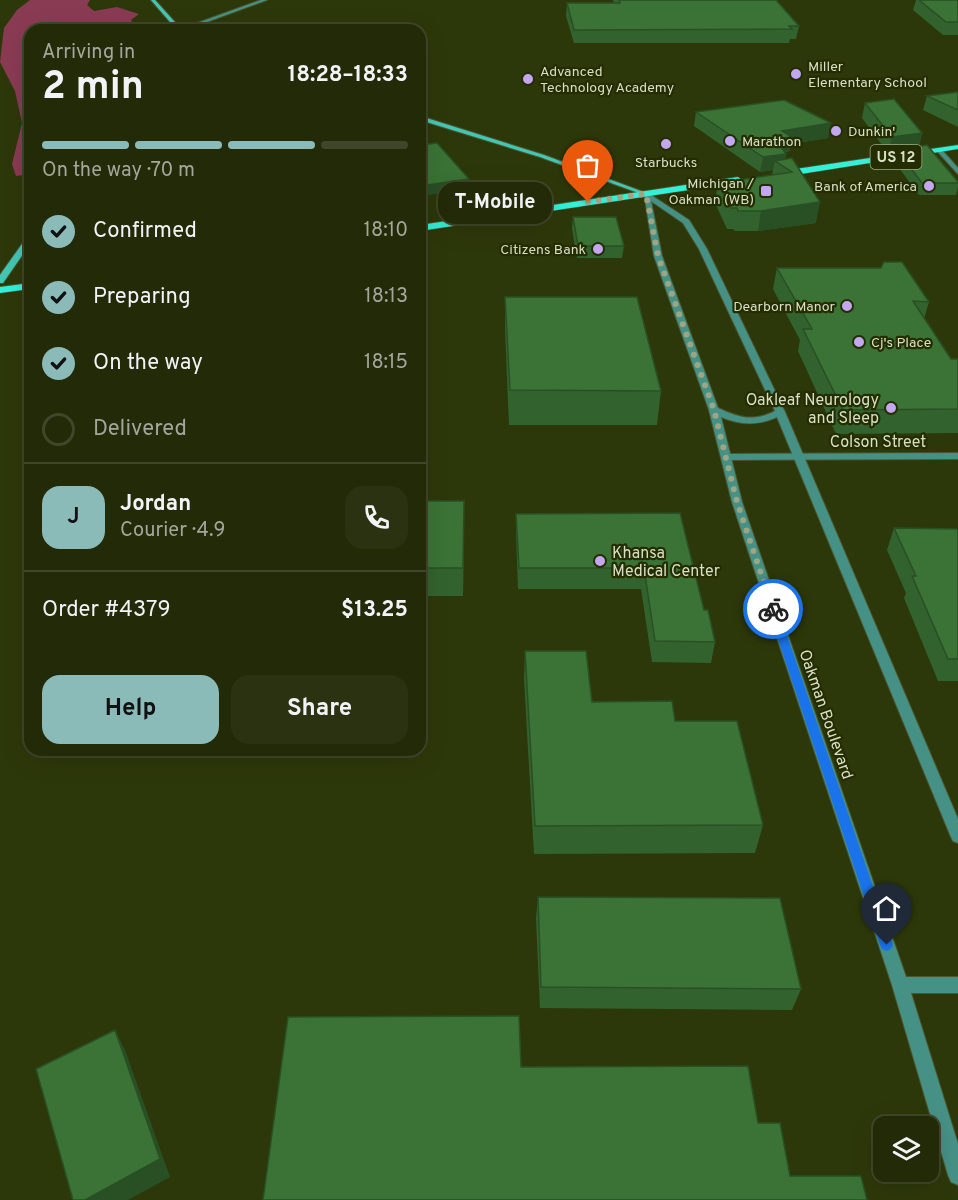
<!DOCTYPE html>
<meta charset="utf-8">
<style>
body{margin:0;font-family:Overpass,sans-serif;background:#2a3212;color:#f1f3f6;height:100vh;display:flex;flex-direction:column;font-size:22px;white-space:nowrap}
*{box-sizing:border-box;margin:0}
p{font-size:20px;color:#a2a79c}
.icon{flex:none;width:33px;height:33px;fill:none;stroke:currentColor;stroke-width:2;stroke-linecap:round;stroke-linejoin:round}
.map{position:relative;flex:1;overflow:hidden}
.side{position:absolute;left:24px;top:24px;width:402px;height:732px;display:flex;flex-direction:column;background:#222a08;border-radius:18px;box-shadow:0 6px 24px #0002,0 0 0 2px #3f4629}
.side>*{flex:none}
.buttons{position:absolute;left:873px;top:1116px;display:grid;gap:12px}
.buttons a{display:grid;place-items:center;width:66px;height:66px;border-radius:12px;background:#222a08;box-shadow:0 6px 24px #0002,0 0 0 2px #3f4629;font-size:30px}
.pin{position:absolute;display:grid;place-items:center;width:51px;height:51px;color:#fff;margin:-62px -26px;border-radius:50% 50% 50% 0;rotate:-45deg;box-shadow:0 0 6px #0007}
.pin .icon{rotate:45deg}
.courier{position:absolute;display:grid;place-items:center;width:60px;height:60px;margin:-30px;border:4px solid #1a73e8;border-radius:50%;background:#fff;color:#222;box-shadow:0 2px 8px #0007}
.bubble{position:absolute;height:42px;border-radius:18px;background:#222a08;box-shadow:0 6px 24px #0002,0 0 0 2px #3f4629;font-size:20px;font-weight:700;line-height:42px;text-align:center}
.summary em{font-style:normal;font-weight:700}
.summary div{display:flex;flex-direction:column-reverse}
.summary{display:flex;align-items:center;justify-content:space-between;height:102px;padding:0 18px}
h1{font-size:39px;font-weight:700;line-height:45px}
.bar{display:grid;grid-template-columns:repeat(4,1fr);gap:9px 6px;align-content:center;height:72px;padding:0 18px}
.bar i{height:8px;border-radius:4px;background:#3f4629}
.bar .selected{background:#8bbbb9}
.bar p{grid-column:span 4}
.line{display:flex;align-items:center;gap:15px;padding:0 18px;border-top:2px solid #3f4629}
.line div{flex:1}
.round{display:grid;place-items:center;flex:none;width:63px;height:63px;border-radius:18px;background:#2a3212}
ol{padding:0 18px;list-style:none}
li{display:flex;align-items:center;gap:18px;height:66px}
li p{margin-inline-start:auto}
li .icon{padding:6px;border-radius:50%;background:#8bbbb9;color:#111;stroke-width:4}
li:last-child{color:#a2a79c}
li i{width:33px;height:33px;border:3px solid #3f4629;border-radius:50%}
.action{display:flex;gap:12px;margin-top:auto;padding:12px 18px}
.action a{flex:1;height:69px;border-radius:18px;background:#8bbbb9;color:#111;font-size:24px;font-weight:700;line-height:69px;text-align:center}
.action a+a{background:#2a3212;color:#f1f3f6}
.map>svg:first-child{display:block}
</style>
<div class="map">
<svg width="958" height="1200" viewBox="0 0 958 1200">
<rect width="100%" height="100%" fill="#2d380a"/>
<!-- forest -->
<path fill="#8a3b54" d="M30,0h60l-3,5 7,6 23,-4 22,7 -8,6 5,10h-106v144l-14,2 -4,-12 10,-41 -7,-32 -15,-29 4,-34 13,-18z"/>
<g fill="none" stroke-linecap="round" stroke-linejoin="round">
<!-- minor casing -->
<g stroke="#4c562c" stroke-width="2">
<path id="minor" d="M261,0h6l-82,30h-7z
M937,149h4l17,19v6l-21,-23z
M958,453v6l-232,1 -5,-3 5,-3z"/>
</g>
<!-- tertiary casing -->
<g stroke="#4c562c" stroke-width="2">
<path id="tertiary" d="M644,193h4l41,27 18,29 78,163 173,407v24l-5,-2 -2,-4 -174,-420c-19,9 -37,8 -56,0l21,85 164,475h52v16h-47l47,151v41l-7,-3 -3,-7 -56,-190 -160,-483 -23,-92 -55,-154zM651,201l32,22 16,26 76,162c-21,11 -36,7 -57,-3l-56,-152z"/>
</g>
<!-- secondary casing -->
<g stroke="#4c562c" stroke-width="2">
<path id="secondary" d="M151,0h4l27,30h-5z
M420,116l124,39 105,39 -5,1 -104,-38 -120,-37z
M27,237h3v7l-27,39h-3v-8z"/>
</g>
<!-- primary casing -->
<g stroke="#4c562c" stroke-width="1">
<path id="primary" d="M958,145v4l-176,28 -4,-3 4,-3z
M738,177l4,3 -1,2 -321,49v-6z
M30,283v6l-30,4v-6z"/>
</g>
<!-- minor -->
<use href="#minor" fill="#469186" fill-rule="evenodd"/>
<!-- tertiary -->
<use href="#tertiary" fill="#469186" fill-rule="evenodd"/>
<!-- secondary -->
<use href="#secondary" fill="#43c7b5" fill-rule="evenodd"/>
<!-- primary -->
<use href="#primary" fill="#34f0d9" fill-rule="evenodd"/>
</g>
<!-- wall -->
<path fill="#32632e" d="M613,0h163l23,26 -3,13h-6l-1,4h-215l-8,-27 1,-13h47z
M916,0h42v35h-15l-30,-25z
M958,92v35l-35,-17 4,-14z
M865,103l57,30 -3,14 39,35v5l-2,8h-37l-25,-34 2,-9 -8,1 -26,-35z
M696,112l132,26 -37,6 -2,8h-4l1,2 -1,5 31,64 -58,8h-23l-2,-2h-6l-12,-26 3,-20 54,-8 1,-5 -13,2 -66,-46z
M573,217l51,29 -2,12h-45l-5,-29z
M777,268l152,34 -5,17 27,40h7v74l-122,1 -38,-83 2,-11 -27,-51z
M505,297l156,94 -4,34h-148l-4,-95z
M420,501l44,27 -1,68h-43z
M680,513l24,97 11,32 -4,21 -59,-1 -11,-73h-123l-2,-55v-20z
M894,528l64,1v152h-20l-34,-83 2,-5 -19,-43z
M525,651l67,51 83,19 88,104 -8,28 -221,1 -10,-175z
M538,897l263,92 -9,21 -252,-2 -4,-90z"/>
<!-- shaded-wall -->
<path fill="#295025" d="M831,123l-3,15 -37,6 -2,8 -15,2 2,-15 6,-8z
M922,133l-4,16 -21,1 -1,2 -8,1 4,-16z
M786,154l-3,12 -8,-5 -2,9 -13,2 3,-15z
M469,179v11l-49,6v-10z
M820,202l-4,21 -58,8 3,-20z
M464,501v27l-1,68v-28z
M115,1030l10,20 45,127 -42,23h-43z"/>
<!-- building -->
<path fill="#3a7335" stroke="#295025" stroke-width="1.5" d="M619,0h157l23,26h-10l3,3 -218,1 -7,-27h53z
M919,0h39v22h-12z
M958,92v18l-31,-14z
M894,99l28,34 -30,4 -27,-34z
M784,100l47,23 -49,8 10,6 -16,2 10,15 -23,3 -67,-45z
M437,143l32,36 -49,7v-41z
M927,145l31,37v1h-36l-25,-33z
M792,158l28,44 -59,9h-23l-1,-3h-6l-13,-25 74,-11 -17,-11z
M573,217h43l8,29h-46z
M884,262h18l27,40 -16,-1 38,58h7v50l-115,1 -40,-81h9l-35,-61h104z
M505,297h132l24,94 -151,-1z
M420,501h44l-1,67h-43z
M680,513l24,97h4l7,32 -60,-1 -11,-73h-125l-3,-54z
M894,528l64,1v130h-10l-36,-83h4z
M525,651h61l6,51 80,-1 3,20h62l26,104 -228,1z
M538,897l242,1 21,91 -260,-2z
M519,1016l2,51 227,-1 10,57h22l10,53h71l6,24h-604l25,-183z
M115,1030l45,129 -75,41h-12l-37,-131z"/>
<!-- route -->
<path fill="#1a73e8" d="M773,606l5,3 115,336 -2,4 -4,2 -5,-2 -2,-4 -112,-336z"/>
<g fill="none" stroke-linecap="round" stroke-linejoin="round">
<!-- done -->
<path stroke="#9ca584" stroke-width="6" stroke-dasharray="0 10.8" d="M588,202l58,-8 12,62 56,154 23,92 36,107"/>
</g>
<!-- markers -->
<g fill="#c4a7f1" stroke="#232d00" stroke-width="2">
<circle cx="796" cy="74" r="6"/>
<circle cx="528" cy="79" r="6"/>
<circle cx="836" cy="131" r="6"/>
<circle cx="730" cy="141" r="6"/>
<circle cx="666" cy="144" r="6"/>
<circle cx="929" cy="186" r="6"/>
<rect x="760" y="185" width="12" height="12" rx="3"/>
<circle cx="598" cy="249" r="6"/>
<circle cx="847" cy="306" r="6"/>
<circle cx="859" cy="342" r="6"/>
<circle cx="891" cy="408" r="6"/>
<circle cx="600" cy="561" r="6"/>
</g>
<g text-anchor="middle" stroke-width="4.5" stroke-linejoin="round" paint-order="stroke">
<!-- far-poi labels -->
<g font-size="14" fill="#d7dfc6" stroke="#232d00" text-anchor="start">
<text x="808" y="71">Miller<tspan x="808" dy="16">Elementary School</tspan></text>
<text x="540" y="76">Advanced<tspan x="540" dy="16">Technology Academy</tspan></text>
<text x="848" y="136">Dunkin'</text>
<text x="742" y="146">Marathon</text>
<text x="666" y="167" text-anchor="middle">Starbucks</text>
<text x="754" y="188" text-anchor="end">Michigan /<tspan x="754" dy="16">Oakman (WB)</tspan></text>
<text x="917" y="191" text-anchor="end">Bank of America</text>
<text x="586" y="254" text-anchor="end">Citizens Bank</text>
<text x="835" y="311" text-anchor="end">Dearborn Manor</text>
<text x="871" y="347">Cj's Place</text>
</g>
<!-- shield labels -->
<rect fill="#232d00" stroke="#a1aa8b" stroke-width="1.5" x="870.5" y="145" width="51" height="24" rx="4.5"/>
<g font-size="15" font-weight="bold" fill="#d7dfc6">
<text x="896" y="162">US 12</text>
</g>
<!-- poi labels -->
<g font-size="16" fill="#d7dfc6" stroke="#232d00" text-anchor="end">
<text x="879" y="405">Oakleaf Neurology<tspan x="879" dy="18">and Sleep</tspan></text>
<text x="612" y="558" text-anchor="start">Khansa<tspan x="612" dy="18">Medical Center</tspan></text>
</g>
<!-- street labels -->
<g font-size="16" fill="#d7dfc6" stroke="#232d00">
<text x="878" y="447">Colson Street</text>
<text transform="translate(827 714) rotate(71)" y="6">Oakman Boulevard</text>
</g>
</g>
</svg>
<div class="buttons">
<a><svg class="icon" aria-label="layers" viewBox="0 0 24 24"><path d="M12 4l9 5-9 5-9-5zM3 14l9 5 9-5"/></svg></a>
</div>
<div class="pin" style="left:588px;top:202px;background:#ea580c"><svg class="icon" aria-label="bag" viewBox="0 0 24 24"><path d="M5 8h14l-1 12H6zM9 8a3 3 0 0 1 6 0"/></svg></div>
<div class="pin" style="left:887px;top:945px;background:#1f2937"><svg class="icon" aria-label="home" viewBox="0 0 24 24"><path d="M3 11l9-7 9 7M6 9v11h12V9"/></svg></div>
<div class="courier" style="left:773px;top:609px"><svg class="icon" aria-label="bike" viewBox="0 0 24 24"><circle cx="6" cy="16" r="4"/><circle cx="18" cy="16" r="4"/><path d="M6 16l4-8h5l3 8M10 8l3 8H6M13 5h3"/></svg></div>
<div class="bubble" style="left:438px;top:182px;width:114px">T-Mobile</div>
<section class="side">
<div class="summary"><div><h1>2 min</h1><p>Arriving in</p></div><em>18:28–18:33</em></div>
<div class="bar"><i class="selected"></i><i class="selected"></i><i class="selected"></i><i></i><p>On the way · 70 m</p></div>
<ol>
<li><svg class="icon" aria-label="check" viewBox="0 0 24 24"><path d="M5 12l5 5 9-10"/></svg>Confirmed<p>18:10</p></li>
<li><svg class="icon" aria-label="check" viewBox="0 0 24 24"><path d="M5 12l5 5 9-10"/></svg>Preparing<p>18:13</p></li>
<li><svg class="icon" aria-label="check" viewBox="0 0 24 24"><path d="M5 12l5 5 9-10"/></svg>On the way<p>18:15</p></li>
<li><i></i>Delivered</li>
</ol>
<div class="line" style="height:108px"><b class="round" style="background:#8bbbb9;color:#111">J</b><div><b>Jordan</b><p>Courier · 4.9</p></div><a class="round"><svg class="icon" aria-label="phone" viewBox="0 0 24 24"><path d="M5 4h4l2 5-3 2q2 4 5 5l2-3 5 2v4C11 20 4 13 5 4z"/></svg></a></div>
<div class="line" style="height:78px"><div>Order #4379</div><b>$13.25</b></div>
<div class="action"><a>Help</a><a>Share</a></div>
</section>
</div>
